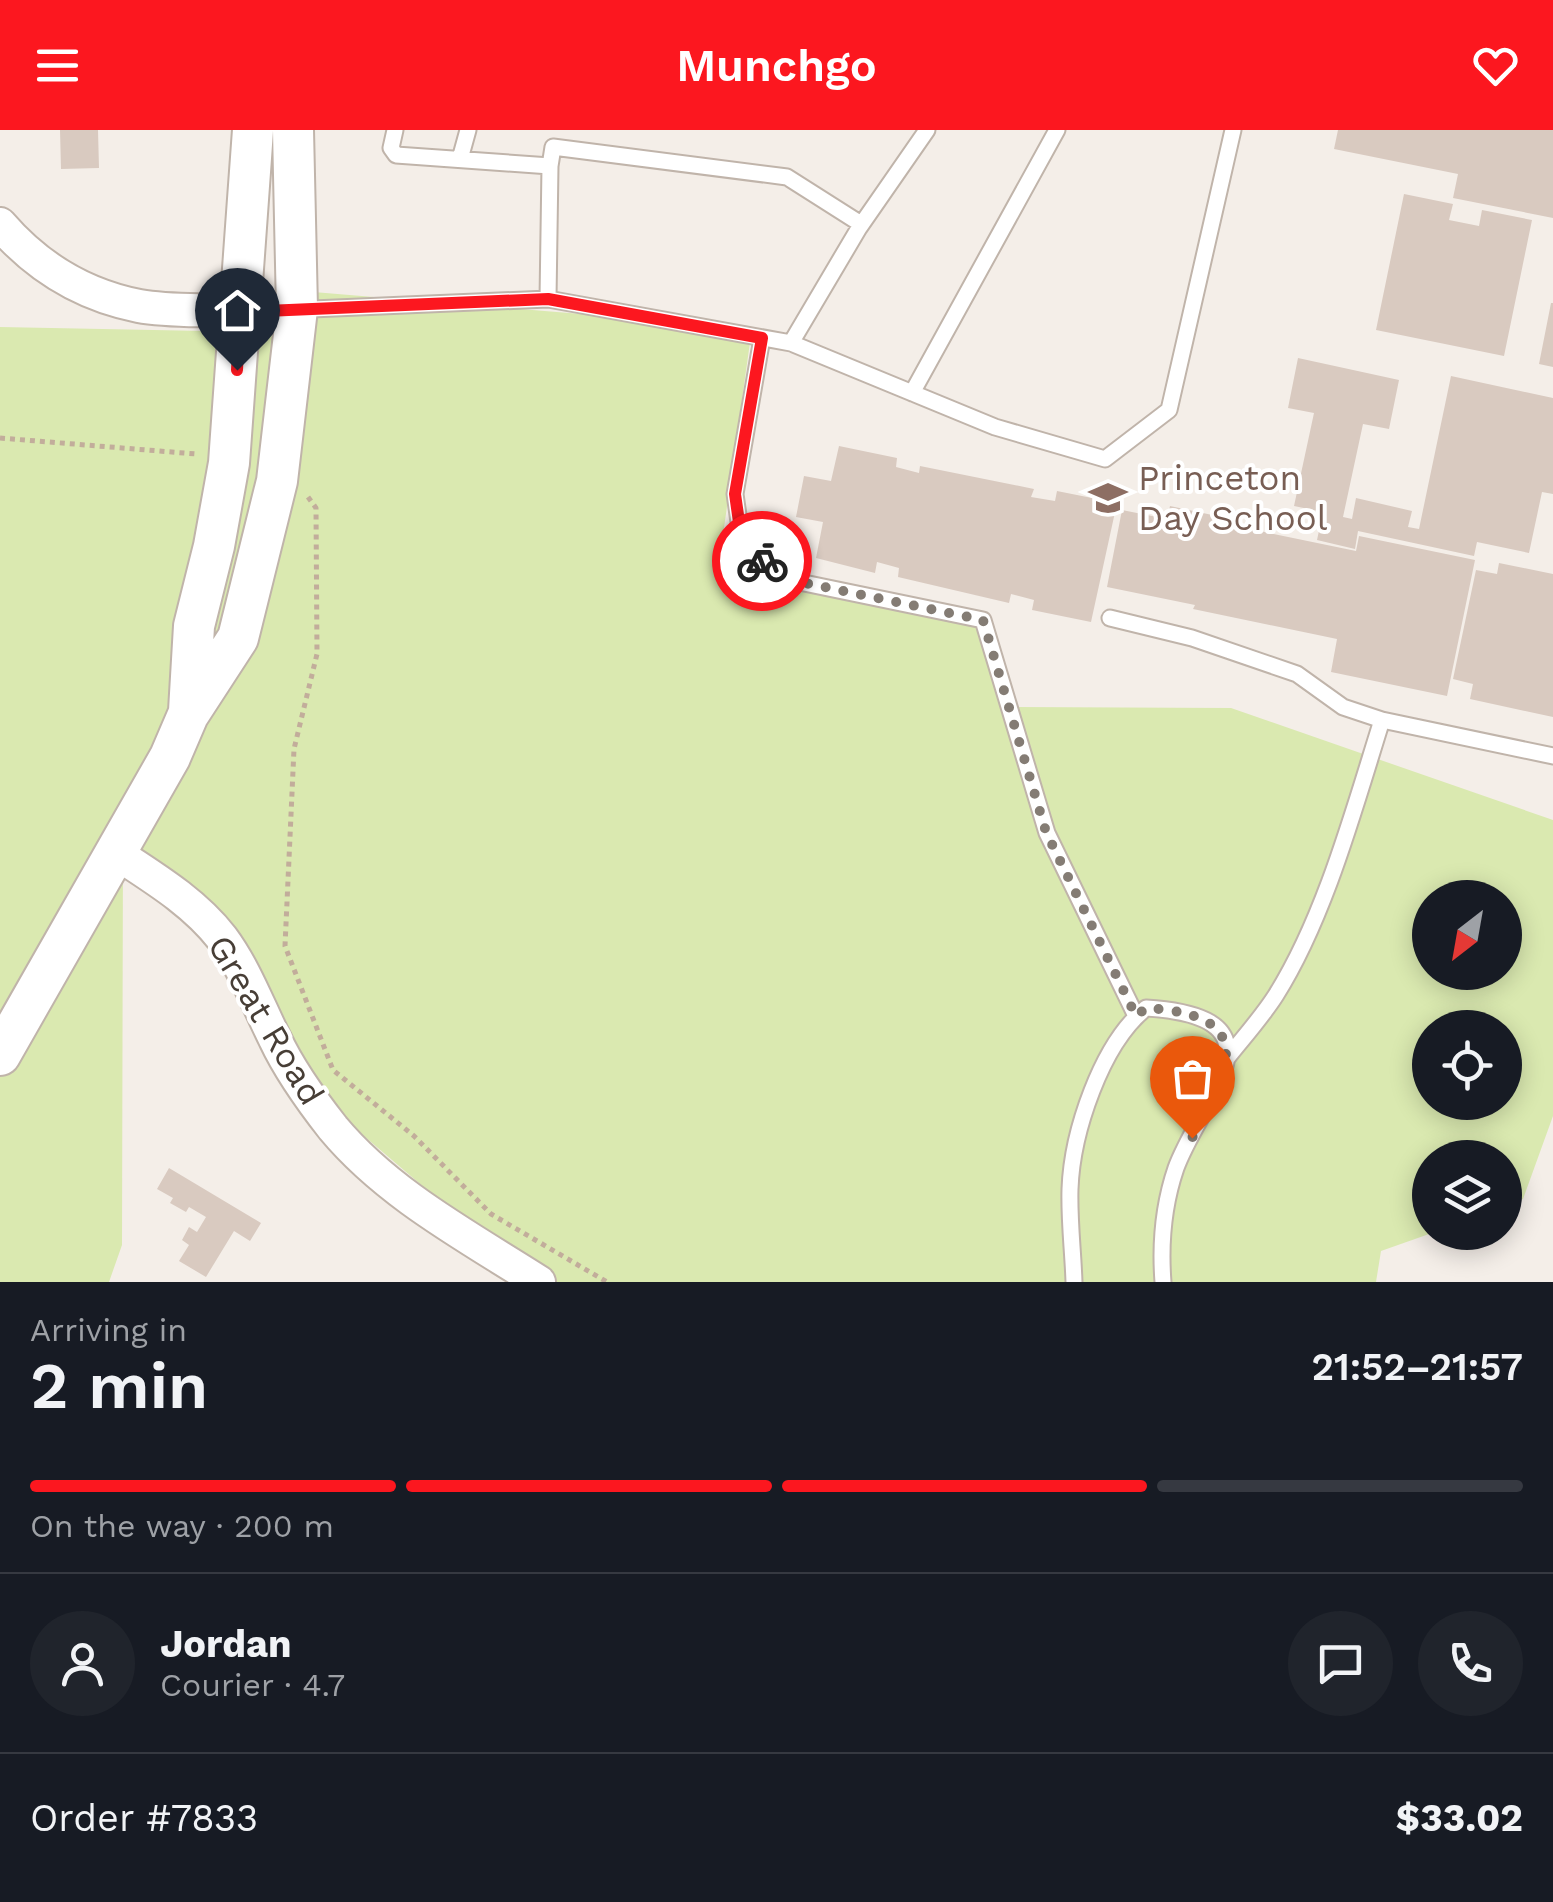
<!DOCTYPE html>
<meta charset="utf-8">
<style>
body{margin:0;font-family:"Work Sans",sans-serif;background:#20242c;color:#f1f3f6;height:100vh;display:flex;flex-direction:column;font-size:38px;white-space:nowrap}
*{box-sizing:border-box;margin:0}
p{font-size:32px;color:#9ea1a6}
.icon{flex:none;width:55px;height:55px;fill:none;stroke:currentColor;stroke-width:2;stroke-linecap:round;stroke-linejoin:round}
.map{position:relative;height:1152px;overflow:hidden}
.drawer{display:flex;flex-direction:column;background:#171b24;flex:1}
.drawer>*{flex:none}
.needle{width:65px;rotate:211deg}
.fabs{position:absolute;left:1412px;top:750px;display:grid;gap:20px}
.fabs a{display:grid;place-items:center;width:110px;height:110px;border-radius:50%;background:#171b24;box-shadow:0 5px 25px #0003;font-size:50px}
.pin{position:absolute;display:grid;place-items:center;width:85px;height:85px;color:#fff;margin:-102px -42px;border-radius:50% 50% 50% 0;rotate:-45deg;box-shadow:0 0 10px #0007}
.pin .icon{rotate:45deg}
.courier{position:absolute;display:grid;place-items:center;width:100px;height:100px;margin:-50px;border:8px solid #fc171f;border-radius:50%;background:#fff;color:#222;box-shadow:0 2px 12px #0007}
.overview em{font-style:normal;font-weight:600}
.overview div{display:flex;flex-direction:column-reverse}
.overview{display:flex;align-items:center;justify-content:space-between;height:170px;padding:0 30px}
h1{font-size:65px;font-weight:600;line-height:75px}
.bar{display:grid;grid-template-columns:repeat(4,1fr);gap:15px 10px;align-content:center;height:120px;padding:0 30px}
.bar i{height:12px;border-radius:8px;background:#363941}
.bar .current{background:#fc171f}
.bar p{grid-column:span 4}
.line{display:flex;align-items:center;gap:25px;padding:0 30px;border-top:2px solid #363941}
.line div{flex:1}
.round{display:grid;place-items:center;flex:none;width:105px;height:105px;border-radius:52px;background:#20242c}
header{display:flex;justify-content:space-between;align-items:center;height:130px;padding:0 30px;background:#fc171f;color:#fff;font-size:45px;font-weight:600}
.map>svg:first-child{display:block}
</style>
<header><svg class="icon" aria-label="menu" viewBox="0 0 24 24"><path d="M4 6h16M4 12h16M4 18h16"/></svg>Munchgo<svg class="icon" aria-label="heart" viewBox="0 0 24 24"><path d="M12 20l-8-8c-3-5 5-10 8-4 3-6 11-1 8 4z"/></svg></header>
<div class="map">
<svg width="1553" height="1152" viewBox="0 0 1553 1152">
<rect width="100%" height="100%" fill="#f4eee8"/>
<!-- green -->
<path fill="#dae9b0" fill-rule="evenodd" d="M277,159l475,39 -29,207 43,32 220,54 28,86 217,1 322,112v296l-30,83 -18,6v-47h-75l2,75 -51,18 -5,31h-841l-205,-175 -207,-268 -1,406 -13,37h-109v-955l260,5zM1430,768h75v74h-75zM1430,898h75v74h-75z"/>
<!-- building -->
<path fill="#d9cac0" d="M60,0h38l1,38 -38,1z
M1338,0h215v88l-100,-20 5,-24 -124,-25z
M1404,64l49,10 -4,16 30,6 3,-16 50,10 -28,136 -128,-26z
M1551,173h2v64l-14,-3z
M1298,228l101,22 -10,49 -26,-5 -20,93 9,2 4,-21 56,13 -4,16 11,2 32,-153 102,22v96l-11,-2 -13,61 -52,-11 -3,14 -116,-25 -3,18 -38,-9 6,-28 -29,-6 20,-93 -26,-5z
M839,316l58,12 -1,9 23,6 1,-7 114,23 -3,8 24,4 2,-10 60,12 -26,119 -59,-12 2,-10 -23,-6 -2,9 -111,-26 1,-9 -22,-6 -2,11 -59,-15 7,-36 -27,-5 8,-41 27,5z
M1170,376l47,10 -1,6 140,29 3,-15 116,24 -28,136 -116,-24 6,-33 -144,-30 2,-4 -88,-18 15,-77 45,9z
M1499,433l54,11v143l-83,-18 3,-15 -20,-5 23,-109 21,4z
M169,1038l92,55 -11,18 -16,-10 -28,46 -27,-16 10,-16 -7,-5 7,-13 8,5 9,-15 -17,-10 -3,5 -16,-9 3,-5 -16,-9z"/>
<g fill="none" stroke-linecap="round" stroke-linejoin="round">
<!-- service casing -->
<g stroke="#c0b4aa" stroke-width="19">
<path id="service" d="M395,0l-4,18 5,7 154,11 -2,133
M460,29l8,-29
M550,36l3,-19 234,30 74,47
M240,182l308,-13 243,44 204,84 110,32 64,-49 64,-280
M762,208l-27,156 6,42 34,41 208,43 64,213 89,183
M791,213l68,-115 68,-98
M912,263l145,-263
M1110,488l82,20 105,36 46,33 39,13
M1228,927c16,-20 34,-40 48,-62 49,-78 78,-186 106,-275l171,36
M1074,1152c-1,-31 -5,-62 -4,-93 2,-56 31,-145 76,-181 146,9 56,89 30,160 -13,38 -16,75 -13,114"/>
</g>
<!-- minor casing -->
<g stroke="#c0b4aa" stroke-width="36">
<path id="minor" d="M0,94c37,43 83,71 139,82 32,6 68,3 101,6
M116,723c38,25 78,49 106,85 23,31 36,67 53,101 15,32 36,61 58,89 55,66 134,108 206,154"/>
</g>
<!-- tertiary casing -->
<g stroke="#c0b4aa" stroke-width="44">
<path id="tertiary" d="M189,581l5,-85 20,-80 15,-83 24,-333
M0,925l170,-298 18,-42 50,-77 39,-157 20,-172 -4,-179"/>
</g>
<!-- path -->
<path stroke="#c2ad9b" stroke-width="5" stroke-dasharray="5 5" stroke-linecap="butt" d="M0,308l196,16
M308,367l8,11 1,146 -23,95 -9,197 48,124 81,66 77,78 116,68"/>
<!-- service -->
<use href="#service" stroke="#fff" stroke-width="15"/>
<!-- minor -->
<use href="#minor" stroke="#fff" stroke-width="32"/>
<!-- tertiary -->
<use href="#tertiary" stroke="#fff" stroke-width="40"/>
</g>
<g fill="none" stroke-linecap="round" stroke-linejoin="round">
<!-- done -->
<path stroke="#847c74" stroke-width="10" stroke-dasharray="0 18" d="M762,431l14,16 207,43 63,212 90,184 10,-8c111,7 86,57 46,130"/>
<!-- route -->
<path stroke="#fc171f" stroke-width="12" d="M237,240l3,-58 308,-13 214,39 -27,156 6,42 21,25"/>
</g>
<!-- icons -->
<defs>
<g id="school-bare" transform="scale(3)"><path d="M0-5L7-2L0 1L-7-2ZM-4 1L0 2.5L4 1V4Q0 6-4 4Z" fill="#8d6e63" stroke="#fff" stroke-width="2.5" paint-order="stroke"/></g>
</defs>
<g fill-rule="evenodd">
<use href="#school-bare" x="1108" y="368"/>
</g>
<g text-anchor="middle" stroke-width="8" stroke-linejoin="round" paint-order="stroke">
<!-- education labels -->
<g font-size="35" fill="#785e54" stroke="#fff" text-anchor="start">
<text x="1138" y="360">Princeton<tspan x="1138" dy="40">Day School</tspan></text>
</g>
<!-- street labels -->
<g font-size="35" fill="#473e36" stroke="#fff">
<text transform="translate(266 890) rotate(59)" y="12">Great Road</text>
</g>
</g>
</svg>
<div class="fabs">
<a><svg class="needle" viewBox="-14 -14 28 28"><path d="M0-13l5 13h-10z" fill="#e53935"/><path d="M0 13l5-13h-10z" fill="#9ea1a6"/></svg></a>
<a><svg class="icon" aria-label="locate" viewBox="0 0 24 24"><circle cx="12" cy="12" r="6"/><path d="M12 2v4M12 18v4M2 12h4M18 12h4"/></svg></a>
<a><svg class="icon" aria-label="layers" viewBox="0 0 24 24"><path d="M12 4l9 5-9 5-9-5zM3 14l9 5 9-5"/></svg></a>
</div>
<div class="pin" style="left:1192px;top:1008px;background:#ea580c"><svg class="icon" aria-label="bag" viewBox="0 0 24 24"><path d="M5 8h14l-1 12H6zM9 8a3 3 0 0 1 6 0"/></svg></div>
<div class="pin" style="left:237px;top:240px;background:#1f2937"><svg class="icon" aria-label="home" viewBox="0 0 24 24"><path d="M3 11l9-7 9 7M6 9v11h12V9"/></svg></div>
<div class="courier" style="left:762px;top:431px"><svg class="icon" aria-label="bike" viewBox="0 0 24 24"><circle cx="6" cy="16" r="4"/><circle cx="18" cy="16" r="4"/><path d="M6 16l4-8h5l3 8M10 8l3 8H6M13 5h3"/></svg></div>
</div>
<section class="drawer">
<div class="overview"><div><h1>2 min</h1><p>Arriving in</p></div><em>21:52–21:57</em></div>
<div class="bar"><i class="current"></i><i class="current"></i><i class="current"></i><i></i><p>On the way · 200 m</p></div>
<div class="line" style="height:180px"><a class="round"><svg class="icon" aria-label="person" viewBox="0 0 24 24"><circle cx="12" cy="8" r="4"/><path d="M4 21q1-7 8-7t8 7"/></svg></a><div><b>Jordan</b><p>Courier · 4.7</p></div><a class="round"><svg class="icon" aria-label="chat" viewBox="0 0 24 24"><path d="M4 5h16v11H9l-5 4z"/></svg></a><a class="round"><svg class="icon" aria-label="phone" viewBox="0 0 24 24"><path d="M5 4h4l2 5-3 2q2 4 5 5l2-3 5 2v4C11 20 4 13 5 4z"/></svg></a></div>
<div class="line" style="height:130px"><div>Order #7833</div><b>$33.02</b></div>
</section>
